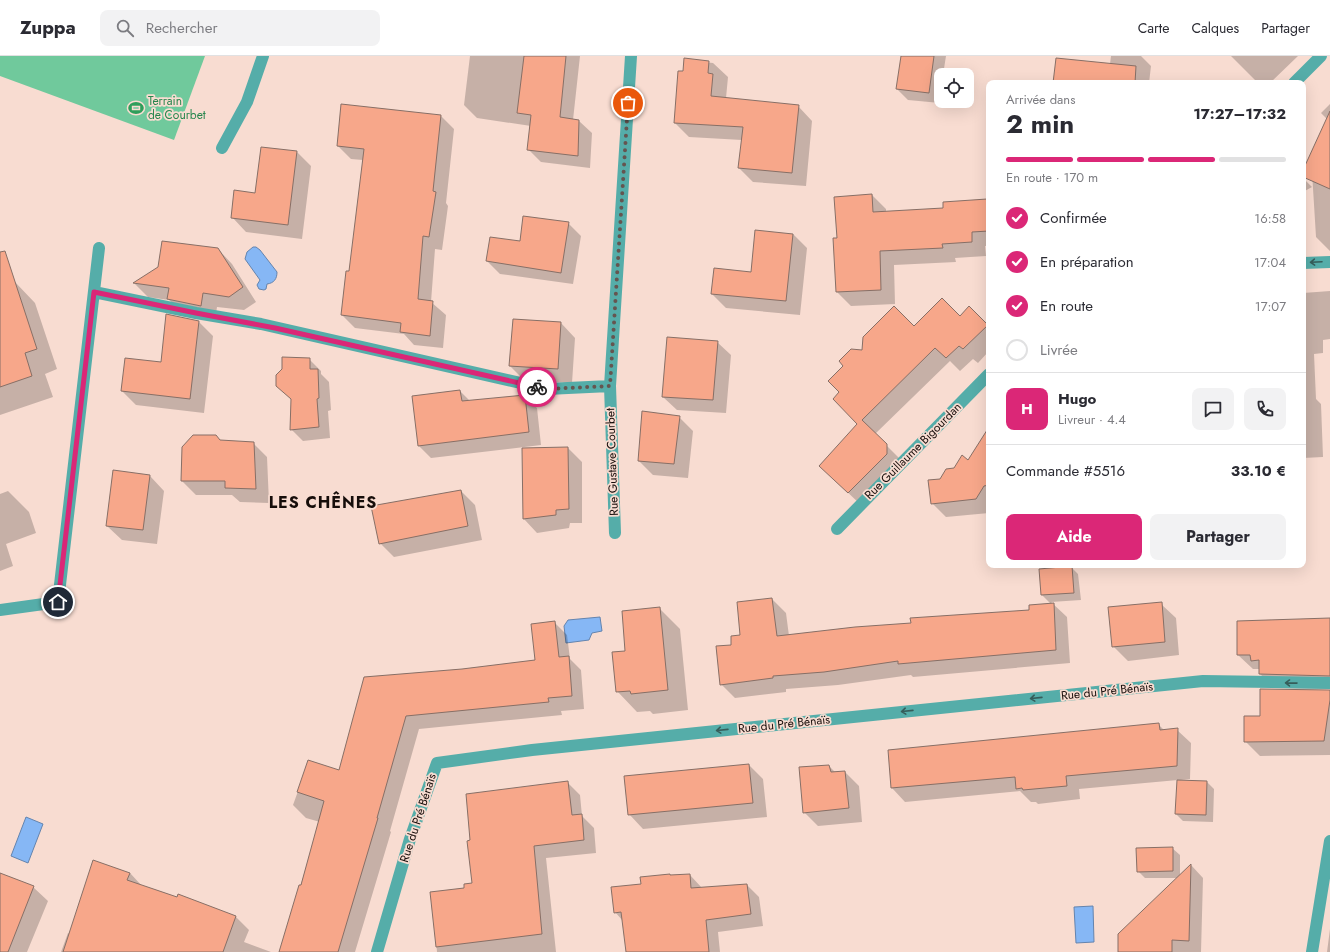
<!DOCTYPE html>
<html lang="fr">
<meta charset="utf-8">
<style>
body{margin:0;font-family:Jost,sans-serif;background:#f2f2f3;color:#2b2b33;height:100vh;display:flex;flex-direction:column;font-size:15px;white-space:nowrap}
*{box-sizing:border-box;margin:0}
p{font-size:13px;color:#7c7c81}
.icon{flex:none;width:22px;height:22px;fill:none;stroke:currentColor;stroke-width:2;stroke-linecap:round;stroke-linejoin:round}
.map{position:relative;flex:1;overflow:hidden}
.sheet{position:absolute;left:986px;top:24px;width:320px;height:488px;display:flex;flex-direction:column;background:#fff;border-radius:8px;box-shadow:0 4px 16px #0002}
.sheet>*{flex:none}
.fabs{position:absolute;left:934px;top:12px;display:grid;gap:8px}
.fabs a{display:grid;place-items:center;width:40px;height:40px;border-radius:8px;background:#fff;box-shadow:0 4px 16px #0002;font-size:20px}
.pin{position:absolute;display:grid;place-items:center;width:34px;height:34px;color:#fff;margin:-17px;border:2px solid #fff;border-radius:50%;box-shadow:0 1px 4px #0007}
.courier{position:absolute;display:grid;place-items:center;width:40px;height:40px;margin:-20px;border:3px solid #db2777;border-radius:50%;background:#fff;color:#222;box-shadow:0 1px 5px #0007}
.overview em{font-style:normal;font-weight:700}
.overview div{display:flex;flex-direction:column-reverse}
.overview{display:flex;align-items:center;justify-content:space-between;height:68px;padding:0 20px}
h1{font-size:26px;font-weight:700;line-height:30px}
.bar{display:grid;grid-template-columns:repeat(4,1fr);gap:6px 4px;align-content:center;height:48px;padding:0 20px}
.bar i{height:5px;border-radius:3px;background:#e1e1e2}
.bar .on{background:#db2777}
.bar p{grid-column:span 4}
.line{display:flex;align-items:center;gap:10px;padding:0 20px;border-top:1px solid #e1e1e2}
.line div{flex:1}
.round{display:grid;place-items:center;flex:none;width:42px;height:42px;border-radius:8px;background:#f2f2f3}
ol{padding:0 20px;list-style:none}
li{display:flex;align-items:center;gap:12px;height:44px}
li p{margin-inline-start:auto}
li .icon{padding:4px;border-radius:50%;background:#db2777;color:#fff;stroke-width:4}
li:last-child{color:#7c7c81}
li i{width:22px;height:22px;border:2px solid #e1e1e2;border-radius:50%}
.cta{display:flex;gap:8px;margin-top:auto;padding:8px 20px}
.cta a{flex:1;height:46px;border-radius:8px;background:#db2777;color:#fff;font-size:16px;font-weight:700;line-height:46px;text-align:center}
.cta a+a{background:#f2f2f3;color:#2b2b33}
header{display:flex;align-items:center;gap:24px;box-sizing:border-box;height:56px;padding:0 20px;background:#fff;border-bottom:1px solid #e1e1e2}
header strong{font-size:19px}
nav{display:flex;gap:22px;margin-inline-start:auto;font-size:14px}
.search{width:280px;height:36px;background:#f2f2f3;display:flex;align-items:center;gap:10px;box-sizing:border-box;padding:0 14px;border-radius:8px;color:#7c7c81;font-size:15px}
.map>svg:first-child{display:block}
</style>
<header>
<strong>Zuppa</strong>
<div class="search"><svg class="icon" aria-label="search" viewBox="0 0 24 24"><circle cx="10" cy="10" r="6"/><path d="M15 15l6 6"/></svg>Rechercher</div>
<nav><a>Carte</a><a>Calques</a><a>Partager</a></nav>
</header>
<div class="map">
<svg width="1330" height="896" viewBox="0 0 1330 896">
<rect width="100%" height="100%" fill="#f8dcd1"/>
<!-- green -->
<path fill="#70c99c" d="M0,0h205l-31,84 -174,-64z"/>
<!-- water -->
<path fill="#86b7f5" stroke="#6484ae" d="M253,191h3l4,3 17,22c0,7 -3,11 -10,12l-1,5 -2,1 -5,-1 -2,-4 3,-5 -15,-21 2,-7z
M600,561l2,14 -10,2 -3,7 -23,3 -2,-17 4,-6z
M26,761l17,7 -15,39 -17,-7z
M1093,850l1,36 -18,1 -2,-36z"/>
<!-- shadow -->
<path fill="#0003" d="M470,0h110l-7,64 6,1 13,12 -2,35 -49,-6 -13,-13 3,-23 -54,-8 -13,-13z
M902,0h44l-3,19h-2l-1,28 -32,-3 -11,-11z
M1111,0h30l10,10 -2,17h-95l56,-19z
M1231,0h67l-28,27h-12z
M685,4l28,3 15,14 -2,21 72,8 14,15 -6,65 -53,-4 -14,-14 3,-28 -53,-3 -14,-14z
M1330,48v147l-14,-14 -5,-81 16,-37 -6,-6z
M441,60l13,13 -8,74 2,3 -6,44 -7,-1 -4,53 15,13 -3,33 -29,-3 -10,-11 -49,-6 -13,-13 8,-43 13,-112 -12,-1 -13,-13z
M297,96l14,14 -9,73 -56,-7 -14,-15z
M1303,122l9,9 -9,5z
M872,139l14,14v3l58,-3 43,-9 2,3v43h-4l1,10 -31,2 1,4 -62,3 1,39 -44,2 -14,-14 -3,-53 4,1z
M568,167l13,13 -8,48 -73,-10 -13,-13 33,-18z
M793,178l14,14 -7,67 -74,-7 -14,-14 40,-21z
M218,193l14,15 24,38 -12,8 -27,-3 -2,13 -32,-7 -14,-13 -21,-3 -14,-14z
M0,223l15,3 20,21 22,66 -12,5 8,23 -53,18z
M1330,235v48l-7,1v13l-9,1 2,45 5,5 2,53 -20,1v-165z
M969,252l20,19v24l-11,12 -5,-4 -13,12 -10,-10 -75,73 25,25 -38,47 -42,-40 38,-42 -18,-32 23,-41 52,-23 45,-11z
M199,266l14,14 -9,77 -68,-8 -14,-14 39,-28z
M561,267l14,15 -3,45 -48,-3 -14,-14z
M717,286l14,13 -5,58 -49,-3 -14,-13z
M309,303l12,12v3l8,8 2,28 -3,1 2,27 -27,3 -12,-12 1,-29 -15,-15z
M460,335l10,10 54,-5 13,12 4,37 -110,13 -12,-12z
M679,361l14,14 -5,47 -35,-3 -14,-14z
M221,385l32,2 14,14 2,46 -29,-1 -8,-7h-36l-14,-14z
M989,389v68l-43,4 -14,-14 8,-23z
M568,392l14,14v61h-12l-1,5 -32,5 -13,-14z
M114,415l36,5 14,15 -7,53 -35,-4 -15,-14z
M8,435l21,21 7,21 -30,11 7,22 -13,5v-77z
M461,435l14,14 7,35 -88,17 -14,-14z
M1071,511l7,7 3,26 -30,2 16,15 3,46 -157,14 -2,-2 -73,10 -52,4v3l-51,6 -14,-14 11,-39 40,-46 14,14 3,23 123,-12 118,-13 21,-7 -9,-9 -2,-25z
M1161,548l15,14 3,37 -51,6 -15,-15z
M659,552l21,21 8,81 -35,4 -3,-3 -13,1 -20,-21 9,-40z
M1330,563v70l-55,-1 -15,-14v-5h-7l-15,-14z
M554,566l13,13 3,24 11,11 3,39 -23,2 1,4 -143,14 -29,102 1,1 -36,120h-75l40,-130 -14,-4 -13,-13 16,-44 31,10 24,-93 99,-8 73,-10z
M1330,635v64l-70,1 -15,-15 16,-24z
M1158,668l7,7 12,-1 14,13 -1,36 -9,1v1l26,1 7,7 -1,33 -30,-1 -7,-7 2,-34 -99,9 1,10 -42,5 -2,-2h-5l-11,-11 -115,11 -13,-14z
M749,709l14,14 4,38 -124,12 -14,-15z
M829,710l7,7 9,-1 14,14 3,36 -44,4 -14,-14z
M567,726l13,13 2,21 12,12 2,25 -50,5 10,94h-119l-5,-59 33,-4 8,-5z
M1172,792l8,7v20l11,-10 12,13 -2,74h-82l59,-74h-33l-7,-7z
M130,817l12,13 94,31 13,13 -5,12 27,10h-210l7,-19 2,1z
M0,818l33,13 15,14 -21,51h-27z
M690,819l12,13 45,-3 12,12 4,29 -45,6 2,20h-93l-4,-31 -8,-9 27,-27z
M1330,873v23h-3z"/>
<!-- building -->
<path fill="#f7a78a" stroke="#876f66" d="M524,0h42l-6,61 19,3 -1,36 -51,-6 4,-35 -14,-2z
M901,0h33l-5,37 -33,-4z
M684,2l25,3 -1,12 5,1 -2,22 88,9 -7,68 -54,-5 5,-41 -69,-4 4,-52h5z
M1056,2l80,8 -1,17h-82z
M341,48l100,11 -8,76 3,1 -7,45 -6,-1 -5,63 15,2 -3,35 -30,-4 1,-9 -60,-8 5,-44h3l15,-122 -27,-3z
M1330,55v78l-27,-12v-7z
M261,91l36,4 -9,74 -57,-7 3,-28 21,3z
M872,138l1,18 70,-4v-6l44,-3 2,32 -17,1v10l-30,2 1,4 -63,3 1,39 -45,2 -3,-54h4l-3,-41z
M523,160l46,6 -8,51 -75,-12 4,-24 30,4z
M755,174l38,4 -7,67 -75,-7 3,-26 37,4z
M162,185l56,7 25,39 -14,10 -26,-4 -2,13 -34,-7 2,-11 -36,-5 25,-16z
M5,195l32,98 -12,4 7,23 -32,11v-135z
M942,242l18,18 9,-10 19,19 -25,24 -4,-3 -13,12 -11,-10 -73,72 25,24v10l-39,39 -29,-27 38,-42 -24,-25 6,-7 -11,-11 15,-15 -4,-5 12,-12 11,1 1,-13 31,-31 20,20z
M166,258l33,7 -9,78 -69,-8 4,-33 36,4z
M513,263l48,3 -3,47 -49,-3z
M667,281l51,4 -5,59 -51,-3z
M282,301l28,1v11h8l1,29 -2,1 2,28 -29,3 1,-31 -15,-13v-11l6,-6z
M460,334l2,11 63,-6 4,37 -111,14 -6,-50z
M642,355l38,5 -6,48 -36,-3z
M989,371v58l-5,1 -8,13 -45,5 -3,-24 12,-1 6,-10 8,-1 8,-13 6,5z
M193,379h23l4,5 34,2 2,47 -31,-1v-7h-44l1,-34z
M568,391l1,62 -13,1v5l-33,4 -1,-71z
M113,414l37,5 -7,55 -37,-4z
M461,434l7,36 -89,18 -8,-38z
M1072,510l2,27 -33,2 -2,-26z
M772,542l5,38 78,-9 56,-4 -1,-5 119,-8v-5l25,-2 2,47 -158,14v-3l-74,11 -51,4v2l-53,7 -4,-39 15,-1v-9l9,-1 -3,-33z
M1162,546l3,40 -53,5 -4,-40z
M660,551l8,83 -37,4 -1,-3 -14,1 -4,-40 13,-1 -3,-40z
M1330,562v58l-71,-2v-14l-8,1 -1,-6h-13v-34z
M555,565l4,36 10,-1 3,40 -24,2 1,4 -143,14 -29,102h1l-40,134h-59l20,-67h2l23,-84 -27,-9 11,-32 31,10 25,-93 98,-8 73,-9 -4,-36z
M1260,633l70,1v10l-6,41 -80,1v-26h16z
M1159,667l1,7 18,-2 -1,38 -111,10 1,10 -44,4 -1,-2 -6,1 -1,-12 -124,11 -3,-38z
M749,708l4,39 -125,12 -4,-39z
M829,709l2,7 14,-1 4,37 -46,5 -4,-46z
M1177,724l30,1 -1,34 -31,-1z
M568,725l4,34 10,-1 2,26 -50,6 8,88 -106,13 -6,-55 34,-4v-4l8,-1 -5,-42 3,-1 -4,-46z
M1173,791v24l-36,1 -1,-24z
M93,804l37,13 -3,7 50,17 1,-3 58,22 -13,36h-160z
M1191,808l-2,77 -17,-1v12h-54v-18z
M0,817l34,13 -26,66h-8z
M670,818v1l20,-1 1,14 56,-4 4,30 -45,6 3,32h-83l-5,-40 -7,1 -3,-26 30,-3 -1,-7z"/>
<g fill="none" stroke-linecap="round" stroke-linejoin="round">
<!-- minor -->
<path stroke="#55ada9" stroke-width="12" d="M1294,27l27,-27
M222,92l25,-46 16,-46
M1303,207l27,-1
M94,236l102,21 65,11 286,65 63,-3
M837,473l152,-155
M615,477l-5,-147 21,-330
M0,554l58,-8 41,-354
M377,896l33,-113 27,-76 95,-13 671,-69 127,2
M1312,896l18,-111"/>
</g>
<!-- one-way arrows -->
<defs><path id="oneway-shaft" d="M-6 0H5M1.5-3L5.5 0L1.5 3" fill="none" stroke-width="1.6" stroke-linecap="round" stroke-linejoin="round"/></defs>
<g stroke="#365d5a">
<use href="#oneway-shaft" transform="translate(1316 206) rotate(177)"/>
<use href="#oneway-shaft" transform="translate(1291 627) rotate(-179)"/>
<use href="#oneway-shaft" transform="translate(1036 642) rotate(174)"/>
<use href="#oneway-shaft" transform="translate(907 655) rotate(174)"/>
<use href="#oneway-shaft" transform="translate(722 674) rotate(174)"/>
</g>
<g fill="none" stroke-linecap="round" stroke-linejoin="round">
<!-- done -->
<path stroke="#655550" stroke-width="4" stroke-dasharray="0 7.2" d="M537,331l10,2 63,-3 18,-283"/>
<!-- route -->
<path stroke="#db2777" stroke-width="5" d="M58,546l36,-310 102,21 79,15 262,59"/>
</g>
<!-- icons -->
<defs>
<g id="stadium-bare" transform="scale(1.2)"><path d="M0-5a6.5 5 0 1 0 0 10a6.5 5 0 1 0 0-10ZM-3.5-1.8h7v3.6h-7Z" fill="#2e9e5b" stroke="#f8dcd1" stroke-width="2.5" paint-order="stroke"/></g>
</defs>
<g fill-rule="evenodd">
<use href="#stadium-bare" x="136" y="52"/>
</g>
<g text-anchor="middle" stroke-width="3.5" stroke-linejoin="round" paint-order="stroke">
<!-- leisure labels -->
<g font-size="12" fill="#27864d" stroke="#f8dcd1" text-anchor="start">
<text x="148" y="49">Terrain<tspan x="148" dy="14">de Courbet</tspan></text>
</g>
<!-- street labels -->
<g font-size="12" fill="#160d0a" stroke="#f8dcd1">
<text transform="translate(913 395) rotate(-45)" y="4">Rue Guillaume Bigourdan</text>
<text transform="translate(612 406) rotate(-92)" y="4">Rue Gustave Courbet</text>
<text transform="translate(1107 635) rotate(-6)" y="4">Rue du Pré Bénaïs</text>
<text transform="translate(784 668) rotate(-6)" y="4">Rue du Pré Bénaïs</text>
<text transform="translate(418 762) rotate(-72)" y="4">Rue du Pré Bénaïs</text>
</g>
<!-- district labels -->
<g font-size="16" font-weight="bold" letter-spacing="1" fill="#160d0a" stroke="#f8dcd1">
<text x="323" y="452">LES CHÊNES</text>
</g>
</g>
</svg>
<div class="fabs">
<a><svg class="icon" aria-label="locate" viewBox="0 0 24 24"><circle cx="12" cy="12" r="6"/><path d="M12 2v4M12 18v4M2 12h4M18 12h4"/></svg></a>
</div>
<div class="pin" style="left:628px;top:47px;background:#ea580c"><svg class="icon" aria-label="bag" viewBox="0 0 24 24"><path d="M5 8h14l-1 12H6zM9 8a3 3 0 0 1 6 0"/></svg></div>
<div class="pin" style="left:58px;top:546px;background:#1f2937"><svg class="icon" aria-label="home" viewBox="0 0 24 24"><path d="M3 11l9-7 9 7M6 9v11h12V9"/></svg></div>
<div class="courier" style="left:537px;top:331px"><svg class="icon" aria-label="bike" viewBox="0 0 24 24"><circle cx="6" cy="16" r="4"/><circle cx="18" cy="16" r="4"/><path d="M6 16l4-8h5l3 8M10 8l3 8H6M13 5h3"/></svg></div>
<section class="sheet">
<div class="overview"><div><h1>2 min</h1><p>Arrivée dans</p></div><em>17:27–17:32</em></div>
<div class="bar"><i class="on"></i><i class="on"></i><i class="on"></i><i></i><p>En route · 170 m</p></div>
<ol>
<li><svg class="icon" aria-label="check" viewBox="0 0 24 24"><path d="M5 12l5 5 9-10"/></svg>Confirmée<p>16:58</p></li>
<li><svg class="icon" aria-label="check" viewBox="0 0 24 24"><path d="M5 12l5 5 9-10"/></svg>En préparation<p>17:04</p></li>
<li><svg class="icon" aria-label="check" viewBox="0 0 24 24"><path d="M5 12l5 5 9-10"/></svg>En route<p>17:07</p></li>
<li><i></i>Livrée</li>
</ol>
<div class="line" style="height:72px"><b class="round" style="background:#db2777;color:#fff">H</b><div><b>Hugo</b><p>Livreur · 4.4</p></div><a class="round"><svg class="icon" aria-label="chat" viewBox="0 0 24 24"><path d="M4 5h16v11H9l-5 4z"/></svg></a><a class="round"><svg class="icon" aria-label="phone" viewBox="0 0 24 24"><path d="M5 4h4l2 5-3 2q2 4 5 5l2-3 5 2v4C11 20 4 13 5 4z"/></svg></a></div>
<div class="line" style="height:52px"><div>Commande #5516</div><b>33.10 €</b></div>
<div class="cta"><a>Aide</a><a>Partager</a></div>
</section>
</div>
